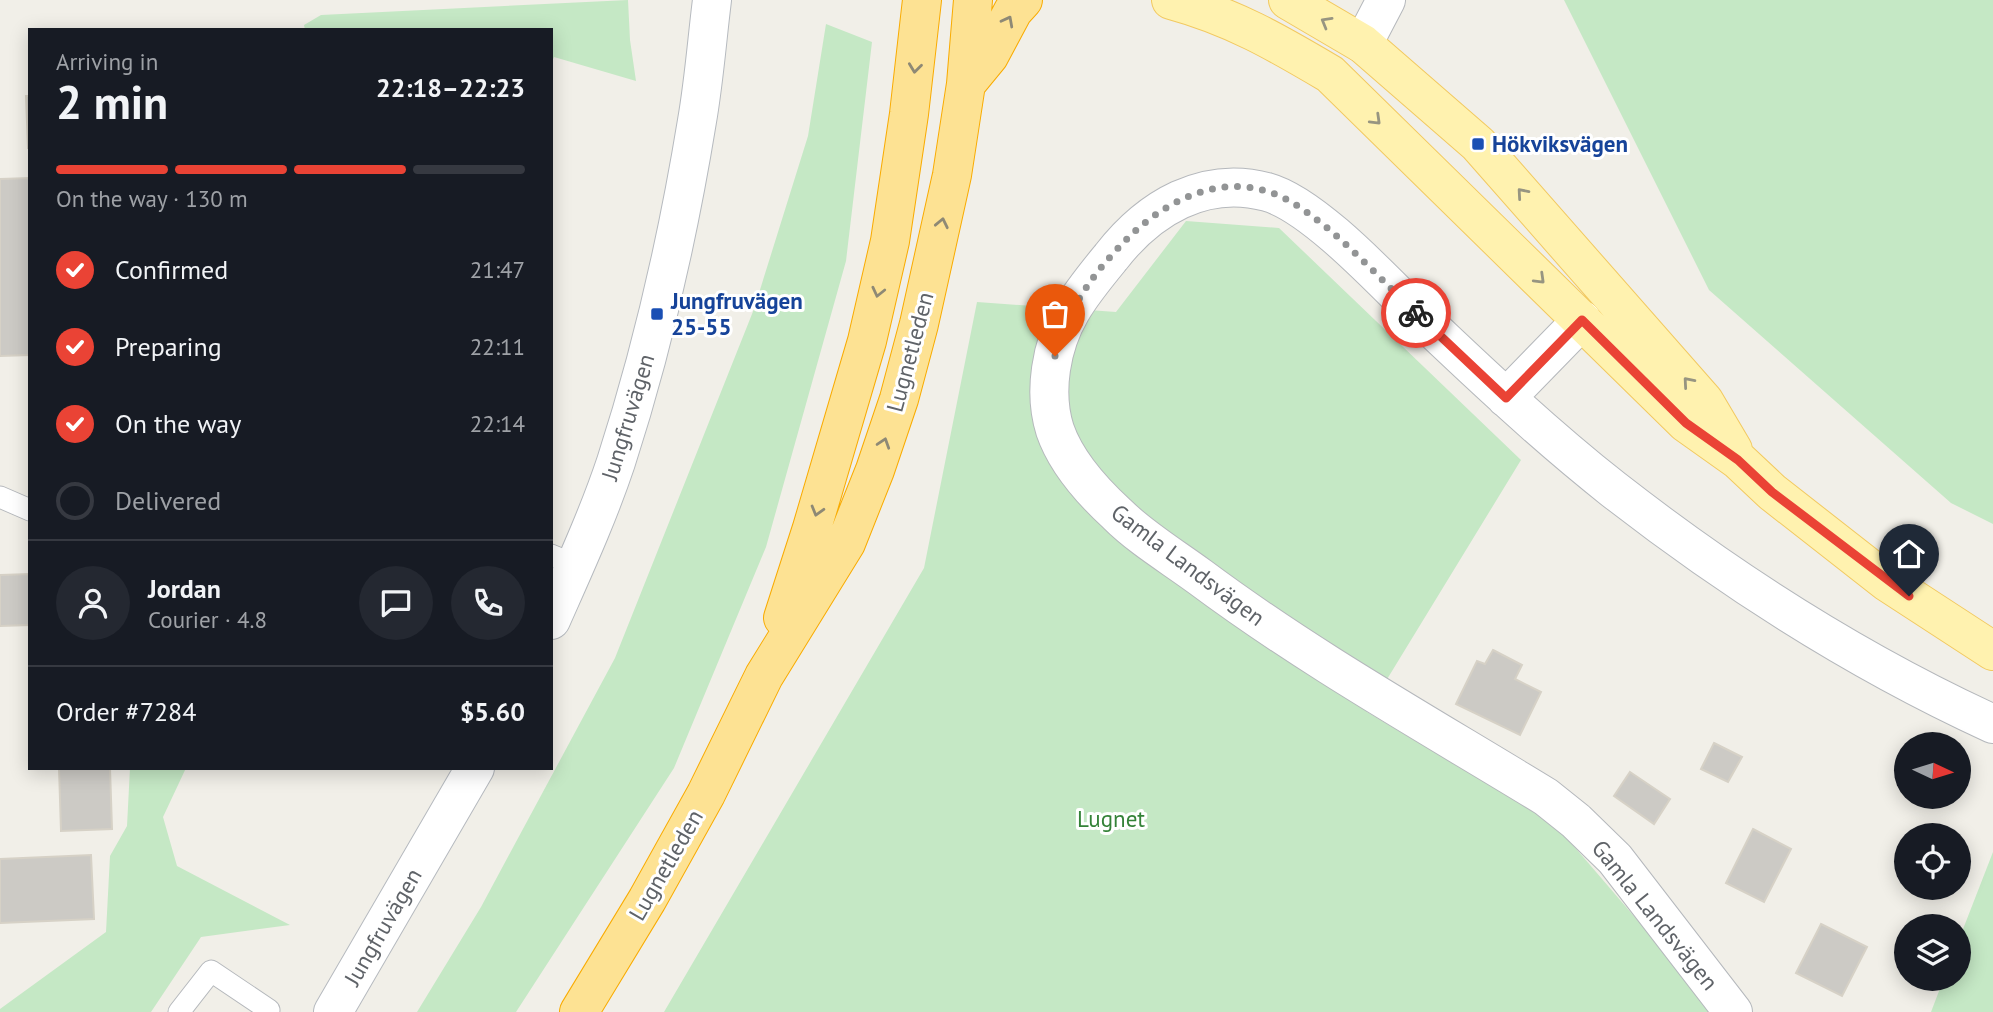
<!DOCTYPE html>
<meta charset="utf-8">
<style>
body{margin:0;font-family:"PT Sans",sans-serif;background:#242831;color:#f1f3f6;height:100vh;display:flex;flex-direction:column;font-size:26px;white-space:nowrap}
*{box-sizing:border-box;margin:0}
p{font-size:23px;color:#9ea1a6}
.icon{flex:none;width:38px;height:38px;fill:none;stroke:currentColor;stroke-width:2;stroke-linecap:round;stroke-linejoin:round}
.map{position:relative;flex:1;overflow:hidden}
.panel{position:absolute;left:28px;top:28px;width:525px;height:742px;display:flex;flex-direction:column;background:#171b24;border-radius:0px;box-shadow:0 4px 18px #0003}
.panel>*{flex:none}
.needle{width:46px;rotate:94deg}
.fabs{position:absolute;left:1894px;top:732px;display:grid;gap:14px}
.fabs a{display:grid;place-items:center;width:77px;height:77px;border-radius:50%;background:#171b24;box-shadow:0 4px 18px #0003;font-size:35px}
.pin{position:absolute;display:grid;place-items:center;width:60px;height:60px;color:#fff;margin:-72px -30px;border-radius:50% 50% 50% 0;rotate:-45deg;box-shadow:0 0 7px #0007}
.pin .icon{rotate:45deg}
.courier{position:absolute;display:grid;place-items:center;width:70px;height:70px;margin:-35px;border:5px solid #ea4335;border-radius:50%;background:#fff;color:#222;box-shadow:0 2px 9px #0007}
.summary em{font-style:normal;font-weight:600}
.summary div{display:flex;flex-direction:column-reverse}
.summary{display:flex;align-items:center;justify-content:space-between;height:119px;padding:0 28px}
h1{font-size:46px;font-weight:600;line-height:52px}
.bar{display:grid;grid-template-columns:repeat(4,1fr);gap:10px 7px;align-content:center;height:84px;padding:0 28px}
.bar i{height:9px;border-radius:5px;background:#363941}
.bar .on{background:#ea4335}
.bar p{grid-column:span 4}
.line{display:flex;align-items:center;gap:18px;padding:0 28px;border-top:2px solid #363941}
.line div{flex:1}
.round{display:grid;place-items:center;flex:none;width:74px;height:74px;border-radius:37px;background:#242831}
ol{padding:0 28px;list-style:none}
li{display:flex;align-items:center;gap:21px;height:77px}
li p{margin-inline-start:auto}
li .icon{padding:7px;border-radius:50%;background:#ea4335;color:#fff;stroke-width:4}
li:last-child{color:#9ea1a6}
li i{width:38px;height:38px;border:4px solid #363941;border-radius:50%}
.map>svg:first-child{display:block}
</style>
<div class="map">
<svg width="1993" height="1012" viewBox="0 0 1993 1012">
<rect width="100%" height="100%" fill="#f1efe8"/>
<!-- green -->
<path fill="#c5e8c5" d="M628,0l2,40 6,41 -82,-24 -3,7v-34h-246l-1,-5 17,-10z
M1564,0h429v524l-42,-21 -242,-213z
M826,24l46,18 -26,219 -80,286 -92,221 -158,244h-99l64,-105 134,-249 139,-349 54,-173z
M1186,221l93,7 242,232 -154,252 165,98 34,27 103,120 44,55h-1049l260,-444 53,-266 139,10z
M130,768h56l-23,49 14,49 113,59 -89,12 -50,75h-151v-3l106,-77 4,-76 17,-30z
M1993,852v160h-62l13,-34h14v-36z"/>
<!-- building -->
<path fill="#cccac5" stroke="#d6d1c6" stroke-width="2" d="M26,96h4v52h-2z
M30,178v177l-30,1v-177z
M30,574v51l-30,1v-51z
M1493,650l29,15 -7,14 26,13 -21,43 -64,-31 21,-43 8,3z
M1714,743l28,14 -14,25 -27,-13z
M59,768h51l2,61 -51,2z
M1630,772l40,27 -16,25 -40,-28z
M1753,829l38,20 -27,53 -38,-19z
M91,855l3,64 -94,4v-64z
M1821,924l46,23 -25,49 -46,-23z"/>
<g fill="none" stroke-linecap="round" stroke-linejoin="round">
<!-- lane casing -->
<g stroke="#b5b8bc" stroke-width="23">
<path id="lane" d="M0,497l30,13
M551,555l24,10
M179,1012l32,-41 58,39 -4,2"/>
</g>
<!-- street casing -->
<g stroke="#b5b8bc" stroke-width="40">
<path id="street" d="M1363,44l23,-44
M1506,398l76,-78
M1733,1012l-118,-153 -39,-38 -30,-24c-116,-71 -236,-138 -346,-220 -27,-20 -59,-39 -83,-63 -24,-22 -51,-52 -62,-84 -12,-38 -4,-85 16,-119 11,-19 26,-37 40,-54 38,-49 93,-82 156,-65 47,13 118,91 154,126 62,59 125,118 192,171 118,92 245,173 380,235"/>
</g>
<!-- secondary casing -->
<g stroke="#b6babf" stroke-width="40">
<path id="secondary" d="M551,620c23,-52 47,-104 65,-158 36,-111 62,-225 81,-341 7,-40 10,-81 15,-121
M333,1012l142,-244"/>
</g>
<!-- primary casing -->
<g stroke="#f2c960" stroke-width="40">
<path id="primary" d="M1171,0c62,17 105,42 159,74l356,349 52,37 34,32 115,90 106,69
M1288,0l75,44 115,100 226,257 29,49"/>
</g>
<!-- highway casing -->
<g stroke="#f9ab00" stroke-width="40">
<path id="highway" d="M966,84l23,-28 24,-45 10,-11
M783,618l29,-90 55,-187 23,-100 19,-127 13,-114
M579,1012l68,-112 59,-106 58,-118 82,-133 29,-73 24,-71 20,-75 33,-149 14,-91 7,-84"/>
</g>
<!-- lane -->
<use href="#lane" stroke="#fff" stroke-width="21"/>
<!-- street -->
<use href="#street" stroke="#fff" stroke-width="38"/>
<!-- secondary -->
<use href="#secondary" stroke="#fff" stroke-width="38"/>
<!-- primary -->
<use href="#primary" stroke="#fff2af" stroke-width="38"/>
<!-- highway -->
<use href="#highway" stroke="#fde293" stroke-width="38"/>
</g>
<!-- one-way arrows -->
<defs><path id="oneway-chevron" d="M-2-3.5L2.5 0L-2 3.5" fill="none" stroke-width="1.6" stroke-linecap="round" stroke-linejoin="round" transform="scale(1.75)"/></defs>
<g stroke="#8e8975">
<use href="#oneway-chevron" transform="translate(1008 21) rotate(-62)"/>
<use href="#oneway-chevron" transform="translate(915 68) rotate(97)"/>
<use href="#oneway-chevron" transform="translate(942 223) rotate(-78)"/>
<use href="#oneway-chevron" transform="translate(878 292) rotate(103)"/>
<use href="#oneway-chevron" transform="translate(884 443) rotate(-72)"/>
<use href="#oneway-chevron" transform="translate(817 511) rotate(106)"/>
</g>
<g stroke="#979581">
<use href="#oneway-chevron" transform="translate(1326 22) rotate(-150)"/>
<use href="#oneway-chevron" transform="translate(1376 120) rotate(44)"/>
<use href="#oneway-chevron" transform="translate(1522 193) rotate(-131)"/>
<use href="#oneway-chevron" transform="translate(1540 279) rotate(44)"/>
<use href="#oneway-chevron" transform="translate(1688 382) rotate(-131)"/>
</g>
<g fill="none" stroke-linecap="round" stroke-linejoin="round">
<!-- done -->
<path stroke="#929495" stroke-width="7" stroke-dasharray="0 12.6" d="M1055,356c11,-45 39,-84 71,-116 44,-45 108,-73 167,-37 44,27 86,75 123,110"/>
<!-- route -->
<path stroke="#ea4335" stroke-width="9" d="M1416,313l90,85 76,-78 104,103 52,37 34,32 137,104"/>
</g>
<!-- markers -->
<g fill="#1a4fb4" stroke="#fff" stroke-width="2.5">
<rect x="1471" y="137" width="14" height="14" rx="3.5"/>
<rect x="650" y="307" width="14" height="14" rx="3.5"/>
</g>
<g text-anchor="middle" stroke-width="6" stroke-linejoin="round" paint-order="stroke">
<!-- transit labels -->
<g font-size="23" font-weight="bold" fill="#164399" stroke="#fff" text-anchor="start">
<text x="1492" y="152">Hökviksvägen</text>
<text x="671" y="309">Jungfruvägen<tspan x="671" dy="26">25-55</tspan></text>
</g>
<!-- street labels -->
<g font-size="23" fill="#5f6368" stroke="#fff">
<text transform="translate(910 352) rotate(-75)" y="8">Lugnetleden</text>
<text transform="translate(628 417) rotate(-73)" y="8">Jungfruvägen</text>
<text transform="translate(1188 565) rotate(37)" y="8">Gamla Landsvägen</text>
<text transform="translate(666 865) rotate(-60)" y="8">Lugnetleden</text>
<text transform="translate(1655 915) rotate(51)" y="8">Gamla Landsvägen</text>
<text transform="translate(383 927) rotate(-60)" y="8">Jungfruvägen</text>
</g>
<!-- park labels -->
<g font-size="23" fill="#348238" stroke="#fff">
<text x="1111" y="827">Lugnet</text>
</g>
</g>
</svg>
<div class="fabs">
<a><svg class="needle" viewBox="-14 -14 28 28"><path d="M0-13l5 13h-10z" fill="#e53935"/><path d="M0 13l5-13h-10z" fill="#9ea1a6"/></svg></a>
<a><svg class="icon" aria-label="locate" viewBox="0 0 24 24"><circle cx="12" cy="12" r="6"/><path d="M12 2v4M12 18v4M2 12h4M18 12h4"/></svg></a>
<a><svg class="icon" aria-label="layers" viewBox="0 0 24 24"><path d="M12 4l9 5-9 5-9-5zM3 14l9 5 9-5"/></svg></a>
</div>
<div class="pin" style="left:1055px;top:356px;background:#ea580c"><svg class="icon" aria-label="bag" viewBox="0 0 24 24"><path d="M5 8h14l-1 12H6zM9 8a3 3 0 0 1 6 0"/></svg></div>
<div class="pin" style="left:1909px;top:596px;background:#1f2937"><svg class="icon" aria-label="home" viewBox="0 0 24 24"><path d="M3 11l9-7 9 7M6 9v11h12V9"/></svg></div>
<div class="courier" style="left:1416px;top:313px"><svg class="icon" aria-label="bike" viewBox="0 0 24 24"><circle cx="6" cy="16" r="4"/><circle cx="18" cy="16" r="4"/><path d="M6 16l4-8h5l3 8M10 8l3 8H6M13 5h3"/></svg></div>
<section class="panel">
<div class="summary"><div><h1>2 min</h1><p>Arriving in</p></div><em>22:18–22:23</em></div>
<div class="bar"><i class="on"></i><i class="on"></i><i class="on"></i><i></i><p>On the way · 130 m</p></div>
<ol>
<li><svg class="icon" aria-label="check" viewBox="0 0 24 24"><path d="M5 12l5 5 9-10"/></svg>Confirmed<p>21:47</p></li>
<li><svg class="icon" aria-label="check" viewBox="0 0 24 24"><path d="M5 12l5 5 9-10"/></svg>Preparing<p>22:11</p></li>
<li><svg class="icon" aria-label="check" viewBox="0 0 24 24"><path d="M5 12l5 5 9-10"/></svg>On the way<p>22:14</p></li>
<li><i></i>Delivered</li>
</ol>
<div class="line" style="height:126px"><a class="round"><svg class="icon" aria-label="person" viewBox="0 0 24 24"><circle cx="12" cy="8" r="4"/><path d="M4 21q1-7 8-7t8 7"/></svg></a><div><b>Jordan</b><p>Courier · 4.8</p></div><a class="round"><svg class="icon" aria-label="chat" viewBox="0 0 24 24"><path d="M4 5h16v11H9l-5 4z"/></svg></a><a class="round"><svg class="icon" aria-label="phone" viewBox="0 0 24 24"><path d="M5 4h4l2 5-3 2q2 4 5 5l2-3 5 2v4C11 20 4 13 5 4z"/></svg></a></div>
<div class="line" style="height:91px"><div>Order #7284</div><b>$5.60</b></div>
</section>
</div>
